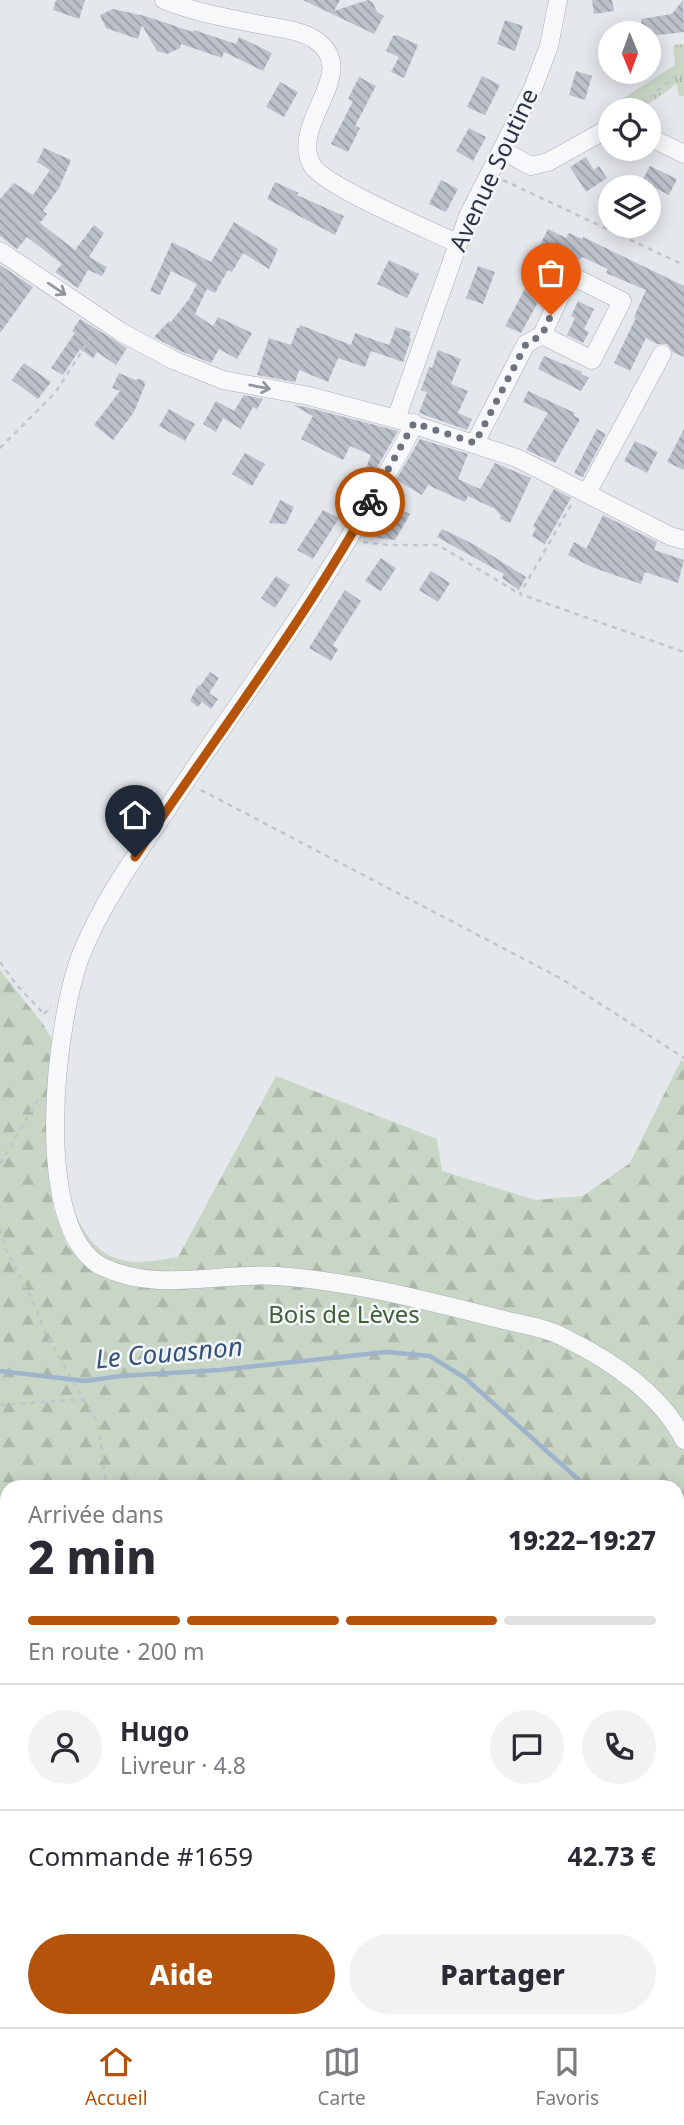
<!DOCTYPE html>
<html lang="fr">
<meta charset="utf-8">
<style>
body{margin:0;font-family:"Noto Sans",sans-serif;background:#f2f2f3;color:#2b2b33;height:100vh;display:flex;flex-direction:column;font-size:26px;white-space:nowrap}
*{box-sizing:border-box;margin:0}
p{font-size:23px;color:#7c7c81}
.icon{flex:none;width:38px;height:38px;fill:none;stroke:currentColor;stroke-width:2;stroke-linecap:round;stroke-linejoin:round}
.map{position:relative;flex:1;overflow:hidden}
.sheet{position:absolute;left:0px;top:1480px;width:684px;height:548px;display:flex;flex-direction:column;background:#fff;border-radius:21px 21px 0 0;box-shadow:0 4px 18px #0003}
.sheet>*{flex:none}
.needle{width:46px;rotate:179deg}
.fabs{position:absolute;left:598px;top:21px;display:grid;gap:14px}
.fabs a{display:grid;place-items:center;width:63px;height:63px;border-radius:50%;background:#fff;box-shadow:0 4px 18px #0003;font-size:35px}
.pin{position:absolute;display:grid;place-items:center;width:60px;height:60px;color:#fff;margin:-72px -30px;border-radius:50% 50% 50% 0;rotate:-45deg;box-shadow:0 0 7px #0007}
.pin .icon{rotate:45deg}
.courier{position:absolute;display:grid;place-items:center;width:70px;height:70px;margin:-35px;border:5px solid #b45309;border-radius:50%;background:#fff;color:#222;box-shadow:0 2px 9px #0007}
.summary em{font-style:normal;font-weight:800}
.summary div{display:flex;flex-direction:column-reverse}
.summary{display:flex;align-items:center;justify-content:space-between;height:119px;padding:0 28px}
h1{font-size:46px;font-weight:800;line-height:52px}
.bar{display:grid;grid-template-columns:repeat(4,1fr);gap:10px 7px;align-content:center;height:84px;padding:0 28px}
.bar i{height:9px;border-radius:5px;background:#e1e1e2}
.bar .selected{background:#b45309}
.bar p{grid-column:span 4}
.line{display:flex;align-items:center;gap:18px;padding:0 28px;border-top:2px solid #e1e1e2}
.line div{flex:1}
.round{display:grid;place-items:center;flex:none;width:74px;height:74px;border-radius:37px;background:#f2f2f3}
.cta{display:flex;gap:14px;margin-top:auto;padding:14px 28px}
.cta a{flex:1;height:80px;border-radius:42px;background:#b45309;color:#fff;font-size:28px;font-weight:800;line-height:80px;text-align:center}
.cta a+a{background:#f2f2f3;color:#2b2b33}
.dock{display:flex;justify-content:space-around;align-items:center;height:98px;border-top:2px solid #e1e1e2;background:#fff;font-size:19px;color:#7c7c81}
.dock a{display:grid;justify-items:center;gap:4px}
.dock .selected{color:#b45309}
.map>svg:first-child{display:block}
</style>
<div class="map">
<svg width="684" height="2027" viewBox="0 0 684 2027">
<defs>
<pattern id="forest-firs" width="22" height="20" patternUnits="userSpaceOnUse" patternTransform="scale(1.75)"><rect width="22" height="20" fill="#c9d6c5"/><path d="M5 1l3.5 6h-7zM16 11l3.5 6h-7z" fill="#adb8ab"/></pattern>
<pattern id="park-tufts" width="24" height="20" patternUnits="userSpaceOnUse" patternTransform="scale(1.75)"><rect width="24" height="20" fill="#c9d6c5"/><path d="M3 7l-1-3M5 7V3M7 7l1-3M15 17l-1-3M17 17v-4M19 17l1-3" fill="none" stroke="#adb8ab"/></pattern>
<pattern id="building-back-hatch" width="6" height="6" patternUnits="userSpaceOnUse" patternTransform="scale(1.75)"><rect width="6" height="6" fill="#bbc0ca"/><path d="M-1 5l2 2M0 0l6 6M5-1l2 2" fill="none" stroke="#989da6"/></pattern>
</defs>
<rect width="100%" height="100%" fill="#e4e7ec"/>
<!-- grass -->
<path fill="#c9d6c5" d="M67,1196c15,32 26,63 67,66 14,1 30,-3 44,-5l-9,16c-32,0 -67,-6 -88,-35 -7,-10 -10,-29 -14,-42z"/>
<!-- forest -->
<path fill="url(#forest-firs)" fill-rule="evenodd" d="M0,970l43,54 13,23 -10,96 7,65 14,38 35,29 61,10 113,-209 161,63 5,32 93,29 48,-4 47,-33 51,-103 3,2v965h-684zM7,1488h670v533h-670z"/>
<!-- park -->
<path fill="url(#park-tufts)" d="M684,44v52h-5l-2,-12c-22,14 -38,34 -66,22l64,-41 -2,-20z"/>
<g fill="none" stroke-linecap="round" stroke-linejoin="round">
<!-- stream -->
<path stroke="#9fb4cc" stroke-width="4.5" d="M0,1371l85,10 36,-5 99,-6 166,-18 44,4 35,22 123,110
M677,1567l7,2"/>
</g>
<!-- building -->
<path fill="url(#building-back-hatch)" d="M56,0h29l-6,19 -26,-9z
M303,0h37l-6,11 34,-11 5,3 4,9 7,4 -10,18z
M592,0h20l2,11 -20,3z
M683,0l1,32 -35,4v-3h-6l-2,-14 31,-5z
M113,9l32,7 48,16 1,-2 42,14 3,-7 33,16 -9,18 -39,-19 -2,6 -41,-14 -1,4 -13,6 -10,-3 -15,-26 -4,14 -32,-11 -6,-13z
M505,20l18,6 -8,25 -18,-7z
M397,35l21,10 -14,33 -13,-6 8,-15 -13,-6 7,-15z
M576,71l16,5 -7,24 -16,-5z
M482,76l18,9 -15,30 -18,-8z
M359,77l17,9 -21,40 5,2 -12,24 -17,-8 22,-43 -5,-2z
M280,82l18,10 -14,25 -18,-10z
M469,128l17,9 -13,24 -17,-10z
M44,148l27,12 -12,28 -16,23 4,3 -7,9 35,27 19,-25 10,8 -15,24 18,10 -5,9 -14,-6 -10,18 -23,-16 7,-8 -35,-27 -10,12 -17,-13v-37l14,-16 19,12 17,-25 -13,-8z
M586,157l8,13 5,-4 8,12 -21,14 -16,-25z
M650,166l27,13 -8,16 -27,-14z
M441,180l17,9 -12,23 -17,-8z
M275,182l24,11 -2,2 47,21 -9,19 -68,-36z
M234,222l44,27 -9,20 -26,-16 -11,19 -4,-2 -13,23 -8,-4 -12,25 18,12 5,-9 34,16 -15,26 -18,-10 -8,14 -33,-13 -24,-13 15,-16 2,1 18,-23 8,-15 -26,-13 -11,24 -10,-4 22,-49 39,20z
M548,229l18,9 3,-5 13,6 1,-2 101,49v71l-11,-5 -6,-8h-10l-11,-6 -16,33 -16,-8 22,-45 -2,-1 12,-27 -40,-17 2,-4 -26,-12 -2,3 -5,-2 -1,2 -13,-7 -21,41 2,1 -21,38 -16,-7 24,-45 1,-7 12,-25 -3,-2z
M389,260l30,14 -12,24 -30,-14z
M0,265l33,22 -33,46z
M478,266l17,6 -12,32 -17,-6z
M578,301l16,8 -10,20 5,3 -6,11 -16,-8 8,-17 -4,-2z
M80,319l47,29 -11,17 -19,-13 -4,6 -13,-9 -17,26 -12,-7 24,-35 -3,-2z
M300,325l51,20 4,-12 34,12 7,-18 15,5 -2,6 2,1 -8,23 -32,-11 -6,16 -27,-9 -10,24 -29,-12 -4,12 -38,-7 12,-37 22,7 6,-17h2z
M438,350l23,9 -10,25 17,7 -10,22 14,6 -5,11 -48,-17 8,-21 -6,-2 8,-23 3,1z
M544,356l38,16 -1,2 8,4 -8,13 -43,-22z
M24,363l27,19 -13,17 -26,-19z
M119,373l16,7 4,-1 5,2 1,4 -11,27 -21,28 -19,-15 26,-34 -8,-3z
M528,391l47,22 -2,2 7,4 -25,44 -29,-13 22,-37 -25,-11z
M244,395l19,4 -6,10 -4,-2 -12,22 -18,-11 -7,14 -13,-8 13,-23 18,10z
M293,405l13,2 92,24 -29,50 -7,-3 9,-23 -21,-9 -7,14 -42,-21 12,-23z
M169,409l26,15 -10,17 -26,-15z
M597,429l9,5 -23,43 -9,-4z
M684,429v41l-17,-8z
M420,439l48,15 -10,25 22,10 15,-26 36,15 -21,45 -10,-4 1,-3 -6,-7 -27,-13 -3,6 -37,-17 -6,10 -25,-15 -7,10z
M635,441l23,11 -11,21 -23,-12z
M245,453l20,11 -13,22 -20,-12z
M554,489l17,9 -26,46 -13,-8 4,-8 -3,-2z
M280,500l14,7 -8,17 -17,-1z
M384,501l26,13 -15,26 -32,-4z
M323,510l16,8 -26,41 -16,-9z
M603,515l54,27 -3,8 30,10 -6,23 -33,-11 -4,12 -47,-16 -26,-13 6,-13 12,7z
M442,529l33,16 51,32 -7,13 -17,-12 2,-4 -67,-37z
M381,558l15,10 -15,23 -16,-10z
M431,571l19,12 -12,19 -19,-12z
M276,576l14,9 -15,23 -14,-10z
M345,590l16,11 -28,44 5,4 -7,12 -22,-13z
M210,672l9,6 -10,15 9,6 -7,10 -9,-7 -4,5 -8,-6 8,-16 2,1z"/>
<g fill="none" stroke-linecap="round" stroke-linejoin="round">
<!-- minor casing -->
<g stroke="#a9aeb7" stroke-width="19">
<path id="minor" d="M164,0c32,13 65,18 98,25 17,3 37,5 52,14 50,32 -26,84 -2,126 13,22 118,65 145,78
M649,137l35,17
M502,150l29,16 17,-4 63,-35
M0,251l121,81 52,28 50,20 86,16 87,23 121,39 153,78 14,4
M396,419l72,-203 65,-128 16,-42 9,-46
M414,423c-11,27 -29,52 -43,77 -59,105 -131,200 -198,300 -32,48 -68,97 -90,150 -27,63 -54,281 20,317 54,26 117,5 174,9 73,5 148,24 219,42 22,6 49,9 69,20 45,22 96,56 119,102
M475,443l51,-99 16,-9 28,-60 52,26 -30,59 -50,-25
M587,493l75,-139
M684,1717l-6,83 6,72"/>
</g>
<!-- path -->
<path stroke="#c2c5cb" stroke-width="2.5" stroke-dasharray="5 5" stroke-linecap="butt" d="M634,110l46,-38
M503,180l181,85
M0,448l55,-55 38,-59
M571,505l-51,89 164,58
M363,542l24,3h51l82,49
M201,790l361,189 122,79
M0,962l15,21 30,32
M44,1014l7,-8
M0,1164l41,-70
M0,1229l6,21 24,45 17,41 51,88 9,64
M0,1405l85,-6
M0,1992l7,-3
M0,2017l16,10
M529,2021l4,6"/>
<!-- minor -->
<use href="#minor" stroke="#f7f8fa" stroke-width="18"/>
</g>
<!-- one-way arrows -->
<defs><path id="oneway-shaft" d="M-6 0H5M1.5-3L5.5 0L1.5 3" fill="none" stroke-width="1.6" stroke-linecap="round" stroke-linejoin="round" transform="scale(1.75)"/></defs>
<g stroke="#9196a0">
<use href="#oneway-shaft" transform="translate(57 289) rotate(34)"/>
<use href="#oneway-shaft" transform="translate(260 387) rotate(11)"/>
</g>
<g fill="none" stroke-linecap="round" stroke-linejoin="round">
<!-- done -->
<path stroke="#6c737f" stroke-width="7" stroke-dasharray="0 12.6" d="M370,502l44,-79 61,20 51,-99 16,-9 9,-20"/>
<!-- route -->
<path stroke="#b45309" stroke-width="9" d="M135,857c79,-118 166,-231 235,-355"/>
</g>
<g text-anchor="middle" stroke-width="5" stroke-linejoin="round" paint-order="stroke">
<!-- street labels -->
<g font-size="24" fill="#2b3445" stroke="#f4f6f9">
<text transform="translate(494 170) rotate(-65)" y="8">Avenue Soutine</text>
</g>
<!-- park labels -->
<g font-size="24" fill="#3f6138" stroke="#f4f6f9">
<text x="344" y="1323">Bois de Lèves</text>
</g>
<!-- water labels -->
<g font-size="26" font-style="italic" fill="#34527a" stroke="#f4f6f9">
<text transform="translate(169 1353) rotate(-5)" y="9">Le Couasnon</text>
</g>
</g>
</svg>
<div class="fabs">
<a><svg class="needle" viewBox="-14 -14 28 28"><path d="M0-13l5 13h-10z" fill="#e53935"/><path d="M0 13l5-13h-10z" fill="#7c7c81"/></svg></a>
<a><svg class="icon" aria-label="locate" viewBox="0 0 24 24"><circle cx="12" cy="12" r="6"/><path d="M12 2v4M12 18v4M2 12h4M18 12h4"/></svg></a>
<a><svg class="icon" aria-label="layers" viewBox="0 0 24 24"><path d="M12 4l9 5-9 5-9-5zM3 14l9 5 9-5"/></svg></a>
</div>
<div class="pin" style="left:551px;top:315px;background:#ea580c"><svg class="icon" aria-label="bag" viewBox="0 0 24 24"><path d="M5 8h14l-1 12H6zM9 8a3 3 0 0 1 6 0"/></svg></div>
<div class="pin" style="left:135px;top:857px;background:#1f2937"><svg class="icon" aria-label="home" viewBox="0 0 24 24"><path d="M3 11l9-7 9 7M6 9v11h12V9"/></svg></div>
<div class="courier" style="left:370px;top:502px"><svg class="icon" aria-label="bike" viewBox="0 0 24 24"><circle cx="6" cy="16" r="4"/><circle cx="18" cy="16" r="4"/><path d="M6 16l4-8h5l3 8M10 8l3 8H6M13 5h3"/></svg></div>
<section class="sheet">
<div class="summary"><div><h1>2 min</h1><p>Arrivée dans</p></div><em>19:22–19:27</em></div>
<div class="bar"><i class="selected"></i><i class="selected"></i><i class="selected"></i><i></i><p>En route · 200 m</p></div>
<div class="line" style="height:126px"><a class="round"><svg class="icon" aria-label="person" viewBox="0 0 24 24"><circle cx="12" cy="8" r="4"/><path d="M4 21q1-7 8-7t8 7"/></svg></a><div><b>Hugo</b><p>Livreur · 4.8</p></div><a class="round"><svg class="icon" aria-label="chat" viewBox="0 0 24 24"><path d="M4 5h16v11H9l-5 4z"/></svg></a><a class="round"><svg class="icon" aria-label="phone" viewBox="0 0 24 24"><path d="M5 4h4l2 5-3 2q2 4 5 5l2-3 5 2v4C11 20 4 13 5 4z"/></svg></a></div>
<div class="line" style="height:91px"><div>Commande #1659</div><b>42.73 €</b></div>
<div class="cta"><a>Aide</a><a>Partager</a></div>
</section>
</div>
<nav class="dock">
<a class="selected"><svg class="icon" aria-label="home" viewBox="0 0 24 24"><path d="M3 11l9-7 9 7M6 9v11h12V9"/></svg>Accueil</a>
<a><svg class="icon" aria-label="map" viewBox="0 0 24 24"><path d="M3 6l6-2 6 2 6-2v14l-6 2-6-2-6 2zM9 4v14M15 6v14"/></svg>Carte</a>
<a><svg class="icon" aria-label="saved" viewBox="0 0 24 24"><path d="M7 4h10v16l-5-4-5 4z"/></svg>Favoris</a>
</nav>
